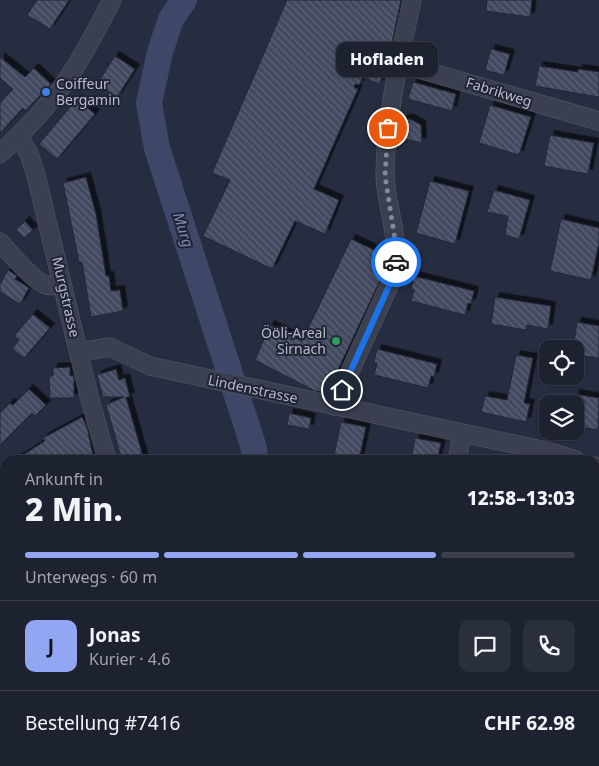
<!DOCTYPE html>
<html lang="de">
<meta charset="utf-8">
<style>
body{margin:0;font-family:"Noto Sans",sans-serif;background:#2a2f3c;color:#f1f3f6;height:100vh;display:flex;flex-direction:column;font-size:19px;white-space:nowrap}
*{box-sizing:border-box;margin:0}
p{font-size:16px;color:#a0a4ab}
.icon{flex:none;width:28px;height:28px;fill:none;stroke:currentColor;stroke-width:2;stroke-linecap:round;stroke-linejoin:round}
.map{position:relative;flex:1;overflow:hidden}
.side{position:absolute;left:0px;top:455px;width:600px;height:311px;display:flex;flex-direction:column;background:#1d2230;border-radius:15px 15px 0 0;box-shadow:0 1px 4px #0004,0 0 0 1px #3b3f4c}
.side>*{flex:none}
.fabs{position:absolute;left:539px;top:340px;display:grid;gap:10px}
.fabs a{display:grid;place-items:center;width:45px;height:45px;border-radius:10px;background:#1d2230;box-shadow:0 1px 4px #0004,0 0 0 1px #3b3f4c;font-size:25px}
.pin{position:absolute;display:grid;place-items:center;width:42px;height:42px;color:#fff;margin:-21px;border:2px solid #fff;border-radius:50%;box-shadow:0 1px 5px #0007}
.courier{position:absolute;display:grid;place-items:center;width:50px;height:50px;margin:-25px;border:4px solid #1a73e8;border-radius:50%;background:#fff;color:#222;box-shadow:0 1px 6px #0007}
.bubble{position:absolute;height:35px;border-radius:10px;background:#1d2230;box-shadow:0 1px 4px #0004,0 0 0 1px #3b3f4c;font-size:16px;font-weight:800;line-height:35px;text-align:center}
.summary em{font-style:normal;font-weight:800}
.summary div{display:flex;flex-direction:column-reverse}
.summary{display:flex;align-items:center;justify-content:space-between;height:85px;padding:0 25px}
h1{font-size:32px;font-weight:800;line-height:38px}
.bar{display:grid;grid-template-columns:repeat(4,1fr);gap:8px 5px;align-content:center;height:60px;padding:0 25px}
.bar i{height:6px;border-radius:4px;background:#3b3f4c}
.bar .on{background:#93a6f4}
.bar p{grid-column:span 4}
.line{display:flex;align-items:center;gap:12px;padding:0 25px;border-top:1px solid #3b3f4c}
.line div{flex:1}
.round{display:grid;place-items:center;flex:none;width:52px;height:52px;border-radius:10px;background:#2a2f3c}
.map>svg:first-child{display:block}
</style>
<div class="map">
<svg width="599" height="766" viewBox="0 0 599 766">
<defs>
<pattern id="building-back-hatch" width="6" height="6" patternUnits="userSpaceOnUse" patternTransform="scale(1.25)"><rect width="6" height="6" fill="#434a60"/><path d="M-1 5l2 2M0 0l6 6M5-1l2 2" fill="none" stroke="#5c6275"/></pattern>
<filter id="shadow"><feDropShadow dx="4.5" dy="-4.5" stdDeviation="0" flood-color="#0009"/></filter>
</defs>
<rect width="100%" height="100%" fill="#272d40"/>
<!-- water -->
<path fill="#3e4768" d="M249,761h100l4,5h-102l1,-2z"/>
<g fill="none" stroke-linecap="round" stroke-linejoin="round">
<!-- stream -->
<path stroke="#3e4768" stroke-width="4.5" d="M595,691l4,1
M493,761l39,5"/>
<!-- river -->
<path stroke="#3e4768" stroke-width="26" d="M184,0l-13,19 -11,33 -11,51 8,45 97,300 1,12
M181,766l2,-5"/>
</g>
<!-- building -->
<path fill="url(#building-back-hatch)" stroke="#222737" filter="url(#shadow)" d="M37,0h32l-19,29 -23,-14z
M287,0h114l-13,63 -9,21 -16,-7 -4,8 -4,-1 -1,3 4,2 -44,100 25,11 -14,34 -30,-13 -23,48 -69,-33 27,-56 -18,-7z
M487,0h45l-2,17 -44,-6z
M491,49l19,5 -6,21 -19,-5z
M115,56l20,13 -18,28 -20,-13z
M0,57l25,20 9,-9 17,16 -26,27 -2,-3 -23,25v-30l13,-14 -13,-11z
M539,66l39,6v-3l21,3v25l-64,-11z
M413,82l43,12 -4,17 -44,-12z
M77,99l18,15 -38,45 -18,-15z
M490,105l41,12 -12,38 -40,-12z
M403,119h7l11,6 1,18 -21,-5z
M550,135l44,8 -6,31 -44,-8z
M86,177l10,37 10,62h3l2,15 9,-1 3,21 -32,6 -9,-55h-3l-16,-79z
M430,181l39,10 -14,53 -39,-11z
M494,190l36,10 -11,39 -14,-4 3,-19 -21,-4z
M561,219l38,9v15l-8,37 -41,-9z
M25,221l8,9 -9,8 -8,-8z
M351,239l34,16 -1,17 -57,121 -12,-2 -60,-31 15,-35 32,16z
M8,270l9,6 -2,3 14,9 -9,16 -20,-12v-8z
M414,276l60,15 -3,13 -3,-1 -3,12 -54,-14 3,-11 -3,-1z
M495,297l56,9 -3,23 -21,-4 -1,5 -35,-6z
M33,314l17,14 -26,30 -12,-9 7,-9 -5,-4z
M577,322l22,4v32l-24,-3v-6h-2z
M377,349l60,15 -3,13 -3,-1 -3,12 -54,-13 3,-12 -3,-1z
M516,355l17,3 -9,45 6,1 -4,18 -45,-10 4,-16 22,4z
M70,367v9l3,-1 1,2v21h-24l-1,-22h4v-8z
M116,369l3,11 6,-2 5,19h-4l18,63h-22l-16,-55 18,-8h-21l-6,-22z
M29,389l17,16 -11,11 -3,-3 -32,32v-32l10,-10 3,2z
M575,394l24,4 -1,32 -23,-4z
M289,413l22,5 -2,11 -22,-4z
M82,417l5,10 7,33h-79l30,-19 -2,-3z
M341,422l25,5 -7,33h-26z
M415,438l26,5 -4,17h-26z"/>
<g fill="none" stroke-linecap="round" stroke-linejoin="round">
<!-- minor casing -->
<g stroke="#565b6a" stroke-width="19">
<path id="minor" d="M398,63l201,58
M19,136l10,18 7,21 53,221 18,64
M0,154c28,-27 57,-56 77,-90 13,-21 24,-43 35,-64
M0,242c9,10 34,40 46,43 5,2 10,0 15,-2
M79,352l31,-5 40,19 401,86 25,8
M334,406l60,-131c1,-11 2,-22 1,-34 -2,-23 -10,-45 -10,-68 1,-58 15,-116 27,-173
M457,460l5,-26
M595,466l4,1"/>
</g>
<!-- minor -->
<use href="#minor" stroke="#3b4050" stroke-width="18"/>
</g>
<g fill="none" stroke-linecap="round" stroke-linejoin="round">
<!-- done -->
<path stroke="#858a9a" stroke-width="5" stroke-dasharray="0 9" d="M388,128l-3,48 10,64 1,22"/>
<!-- route -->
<path stroke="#1a73e8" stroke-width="6" d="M342,390l52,-115 2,-13"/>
</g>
<!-- markers -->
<circle fill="#3f7fe0" stroke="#202536" stroke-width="2" cx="46" cy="92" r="5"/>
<circle fill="#2e9e5b" stroke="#202536" stroke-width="2" cx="336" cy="341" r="5"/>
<g text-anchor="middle" stroke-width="4" stroke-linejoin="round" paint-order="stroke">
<!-- poi labels -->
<g font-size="14" fill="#b8bcca" stroke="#202536" text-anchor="start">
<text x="56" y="89">Coiffeur<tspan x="56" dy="16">Bergamin</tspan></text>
<text x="326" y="338" text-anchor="end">Ööli-Areal<tspan x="326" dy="16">Sirnach</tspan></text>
</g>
<!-- street labels -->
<g font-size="14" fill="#b8bcca" stroke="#202536">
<text transform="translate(499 92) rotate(17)" y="5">Fabrikweg</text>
<text transform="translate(66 297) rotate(77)" y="5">Murgstrasse</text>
<text transform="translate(253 389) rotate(12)" y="5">Lindenstrasse</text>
</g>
<!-- water labels -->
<g font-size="15" font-style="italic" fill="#818cb1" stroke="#202536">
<text transform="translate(183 230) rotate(72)" y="5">Murg</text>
</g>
</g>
</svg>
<div class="fabs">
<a><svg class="icon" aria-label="locate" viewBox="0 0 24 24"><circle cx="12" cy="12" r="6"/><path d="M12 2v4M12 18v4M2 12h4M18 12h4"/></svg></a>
<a><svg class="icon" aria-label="layers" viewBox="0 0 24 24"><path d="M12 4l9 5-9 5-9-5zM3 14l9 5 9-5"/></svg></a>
</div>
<div class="pin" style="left:388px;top:128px;background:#ea580c"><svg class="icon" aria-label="bag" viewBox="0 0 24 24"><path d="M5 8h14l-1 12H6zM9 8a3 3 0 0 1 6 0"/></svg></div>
<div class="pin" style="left:342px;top:390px;background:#1f2937"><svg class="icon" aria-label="home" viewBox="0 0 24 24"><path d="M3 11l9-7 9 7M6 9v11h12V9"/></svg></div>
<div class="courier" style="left:396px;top:262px"><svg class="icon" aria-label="car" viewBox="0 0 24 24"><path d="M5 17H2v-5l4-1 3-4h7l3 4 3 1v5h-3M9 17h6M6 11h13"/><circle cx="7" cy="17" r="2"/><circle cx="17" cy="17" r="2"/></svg></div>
<div class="bubble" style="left:336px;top:42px;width:102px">Hofladen</div>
<section class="side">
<div class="summary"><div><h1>2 Min.</h1><p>Ankunft in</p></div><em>12:58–13:03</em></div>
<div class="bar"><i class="on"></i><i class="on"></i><i class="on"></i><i></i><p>Unterwegs · 60 m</p></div>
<div class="line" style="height:90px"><b class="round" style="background:#93a6f4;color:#111">J</b><div><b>Jonas</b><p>Kurier · 4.6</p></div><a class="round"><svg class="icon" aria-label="chat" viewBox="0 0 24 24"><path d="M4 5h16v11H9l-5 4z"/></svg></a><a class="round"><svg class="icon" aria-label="phone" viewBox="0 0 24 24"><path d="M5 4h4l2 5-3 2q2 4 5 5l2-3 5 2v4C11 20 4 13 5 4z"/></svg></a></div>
<div class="line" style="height:65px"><div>Bestellung #7416</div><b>CHF 62.98</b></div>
</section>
</div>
